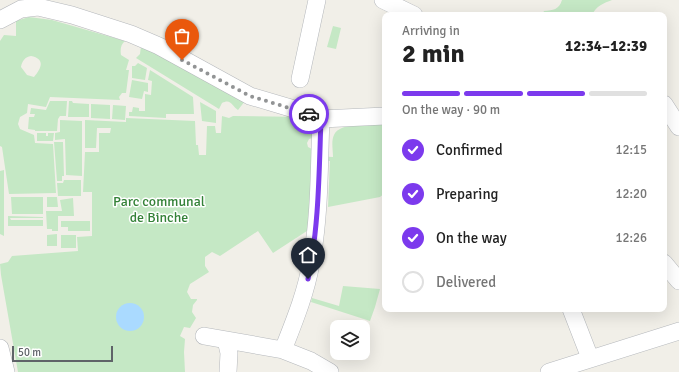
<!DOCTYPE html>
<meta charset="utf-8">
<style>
body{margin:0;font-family:Signika,sans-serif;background:#f2f2f2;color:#222;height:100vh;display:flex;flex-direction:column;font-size:15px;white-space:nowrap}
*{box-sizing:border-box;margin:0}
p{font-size:13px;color:#767676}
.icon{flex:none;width:22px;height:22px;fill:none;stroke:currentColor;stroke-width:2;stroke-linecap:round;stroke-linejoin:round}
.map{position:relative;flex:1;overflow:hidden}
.drawer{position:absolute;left:382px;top:12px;width:285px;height:300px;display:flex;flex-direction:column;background:#fff;border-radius:8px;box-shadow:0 4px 16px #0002}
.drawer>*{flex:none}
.fabs{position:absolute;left:330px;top:320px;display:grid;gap:8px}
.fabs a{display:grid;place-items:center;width:40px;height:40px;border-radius:8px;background:#fff;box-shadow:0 4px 16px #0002;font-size:20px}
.scale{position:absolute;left:12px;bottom:10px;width:101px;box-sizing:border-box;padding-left:4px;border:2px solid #5f6368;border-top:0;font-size:11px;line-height:14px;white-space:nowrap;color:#5f6368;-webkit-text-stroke:3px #fff;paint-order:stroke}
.pin{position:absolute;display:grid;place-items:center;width:34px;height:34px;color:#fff;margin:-41px -17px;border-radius:50% 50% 50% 0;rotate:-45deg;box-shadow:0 0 4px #0007}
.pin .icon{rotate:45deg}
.courier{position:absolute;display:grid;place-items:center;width:40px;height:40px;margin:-20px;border:3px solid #7c3aed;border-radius:50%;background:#fff;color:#222;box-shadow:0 1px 5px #0007}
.summary em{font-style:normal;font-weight:800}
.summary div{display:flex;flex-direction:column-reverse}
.summary{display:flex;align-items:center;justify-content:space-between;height:68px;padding:0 20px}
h1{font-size:26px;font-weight:800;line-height:30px}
.bar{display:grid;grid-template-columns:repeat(4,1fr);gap:6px 4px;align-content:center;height:48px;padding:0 20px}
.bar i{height:5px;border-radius:3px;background:#e0e0e0}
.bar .active{background:#7c3aed}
.bar p{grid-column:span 4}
ol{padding:0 20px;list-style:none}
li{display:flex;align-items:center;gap:12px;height:44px}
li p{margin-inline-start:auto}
li .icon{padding:4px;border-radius:50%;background:#7c3aed;color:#fff;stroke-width:4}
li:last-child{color:#767676}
li i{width:22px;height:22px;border:2px solid #e0e0e0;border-radius:50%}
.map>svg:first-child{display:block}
</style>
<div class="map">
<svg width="679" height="372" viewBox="0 0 679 372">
<rect width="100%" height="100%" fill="#f1efe8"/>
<!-- green -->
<path fill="#c5e8c5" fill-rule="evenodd" d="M562,0h50c-8,3 -16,6 -20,15h-50l2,-4c9,-1 15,-1 18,-11z
M29,17l23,3 73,21c-4,3 -5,8 -4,14l8,5 -3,10h3l-3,23h-4l-3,4 1,3 -70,-3 -4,10 -18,-3 -1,9 -7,4 -2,7 2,5 14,6 1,8 18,1 3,49 -47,1 -7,-47 -2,-1v-105l4,-6 12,1v-15zM31,56c15,3 10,13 3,21l-7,-2 -6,-8c1,-6 4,-10 10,-11z
M333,26l8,2 -5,21 -9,-2z
M141,46l104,52v3l-7,9c-6,-4 -7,-12 -16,-7l-3,6 -83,-51 4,-4z
M138,63l9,5 -2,12 -13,-2v-12h3z
M150,70l43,27 1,17h-28v4l-37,-2v-4h3l1,-5 6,1v3h6v-17l6,1 1,-14 -4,-1z
M132,80l16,3v9l-4,-1 -2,8 -13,-2z
M50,101h17l-1,15h-6l-2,3 -1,12h-22v-1l-7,-1 1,-12h5l1,-3h-5l1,-6 15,2z
M69,101h3l1,2 16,1v13h-21z
M200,102l16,9v12l-14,-2z
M91,104l19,1v14l-19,-1z
M113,105l13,1 -1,14 -13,-1z
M222,116l7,2 4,-2 73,1 10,20 -7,2 -2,4 1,4 4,2 1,7 20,1c0,-7 -2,-16 1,-22 5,-13 39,-11 51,-12v70l-5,4 -52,10 2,-46h-17l-3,68 -37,24 -15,-22 -38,25 -8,-4 -7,5v9l4,6 -19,12 -3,8 4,7h6v1l-4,5 -1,7 4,6 -6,10 -6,-1 -4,9 5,3 -1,13 1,20h-167l-17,-97 -1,-11 8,-2 4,-6 66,-5 -1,-14 15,-1v-44h-9l2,-40h14v-19h11l1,-5h-14l-1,20h-11v-28l41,2v-4l69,3 1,24h2l1,10h7l1,-29h8l1,7h5z
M60,120l22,1v55l-16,-1 -1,-36 -10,1v-7l5,-1z
M37,133h9v3h2v-3h6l-1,8h-16z
M54,142h9l1,34h-2v5h-5z
M4,170v66l-4,-2v-63z
M64,180h17v16h-23l-1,-13h6z
M11,197h32v17h-31z
M47,197h10l1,10h-11z
M73,198l1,18h-16v15h-6v-2h-5l-1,-18h16l-2,-11z
M8,216l35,1v1h-33l1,2h32v6h-35z
M61,221h29v10h-22v-4h-7z
M57,234v12h-10v-11z
M61,235h15v13h-15z
M343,286l37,3 -5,18 -5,14 -59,-19 1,-4 27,8z"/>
<!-- water -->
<path fill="#aadaff" d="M116 317a14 14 0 1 1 28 0a14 14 0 1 1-28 0Z"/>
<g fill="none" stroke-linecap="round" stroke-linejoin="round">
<!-- minor casing -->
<g stroke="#b5b8bc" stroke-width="18">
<path id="minor" d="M383,0l31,15
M0,20l21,-11 17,-2 34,8 59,19 28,12 91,50 54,16 17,7 64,-3
M300,79l17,-79
M664,104l15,23
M664,263l15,18
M571,309l19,49
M204,336l79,14 28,11 19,11
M226,340l3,13 -1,19
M0,348l6,24
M283,350c11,-28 23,-57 28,-87 9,-47 8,-97 10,-144
M549,372l130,-41"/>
</g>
<!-- minor -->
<use href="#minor" stroke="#fff" stroke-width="17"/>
</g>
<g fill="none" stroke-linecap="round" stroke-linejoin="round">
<!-- done -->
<path stroke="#929495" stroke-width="4" stroke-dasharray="0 7.2" d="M182,60l68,36 59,18"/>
<!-- route -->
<path stroke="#7c3aed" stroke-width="5" d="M308,279c11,-52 11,-107 13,-160l-12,-5"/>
</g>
<g text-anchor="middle" stroke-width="3" stroke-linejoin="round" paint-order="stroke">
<!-- park labels -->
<g font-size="14" fill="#348238" stroke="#fff">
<text x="159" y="206">Parc communal<tspan x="159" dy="16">de Binche</tspan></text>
</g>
</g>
</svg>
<div class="fabs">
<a><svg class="icon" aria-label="layers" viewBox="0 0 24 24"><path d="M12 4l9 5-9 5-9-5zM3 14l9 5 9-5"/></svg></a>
</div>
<div class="scale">50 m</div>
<div class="pin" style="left:182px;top:60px;background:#ea580c"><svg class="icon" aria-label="bag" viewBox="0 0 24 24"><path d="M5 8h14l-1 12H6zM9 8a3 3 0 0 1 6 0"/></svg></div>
<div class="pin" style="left:308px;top:279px;background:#1f2937"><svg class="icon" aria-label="home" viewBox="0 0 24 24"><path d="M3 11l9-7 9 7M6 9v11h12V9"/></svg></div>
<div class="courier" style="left:309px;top:114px"><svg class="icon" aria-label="car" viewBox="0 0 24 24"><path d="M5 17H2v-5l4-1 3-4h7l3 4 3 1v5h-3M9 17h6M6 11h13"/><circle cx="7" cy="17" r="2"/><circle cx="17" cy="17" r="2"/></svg></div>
<section class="drawer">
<div class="summary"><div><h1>2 min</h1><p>Arriving in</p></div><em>12:34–12:39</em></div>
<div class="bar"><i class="active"></i><i class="active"></i><i class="active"></i><i></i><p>On the way · 90 m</p></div>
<ol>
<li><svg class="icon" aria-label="check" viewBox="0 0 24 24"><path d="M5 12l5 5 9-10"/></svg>Confirmed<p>12:15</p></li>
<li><svg class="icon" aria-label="check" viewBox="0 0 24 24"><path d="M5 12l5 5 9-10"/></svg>Preparing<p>12:20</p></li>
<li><svg class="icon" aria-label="check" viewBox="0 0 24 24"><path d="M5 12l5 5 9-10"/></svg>On the way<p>12:26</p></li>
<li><i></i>Delivered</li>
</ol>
</section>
</div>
